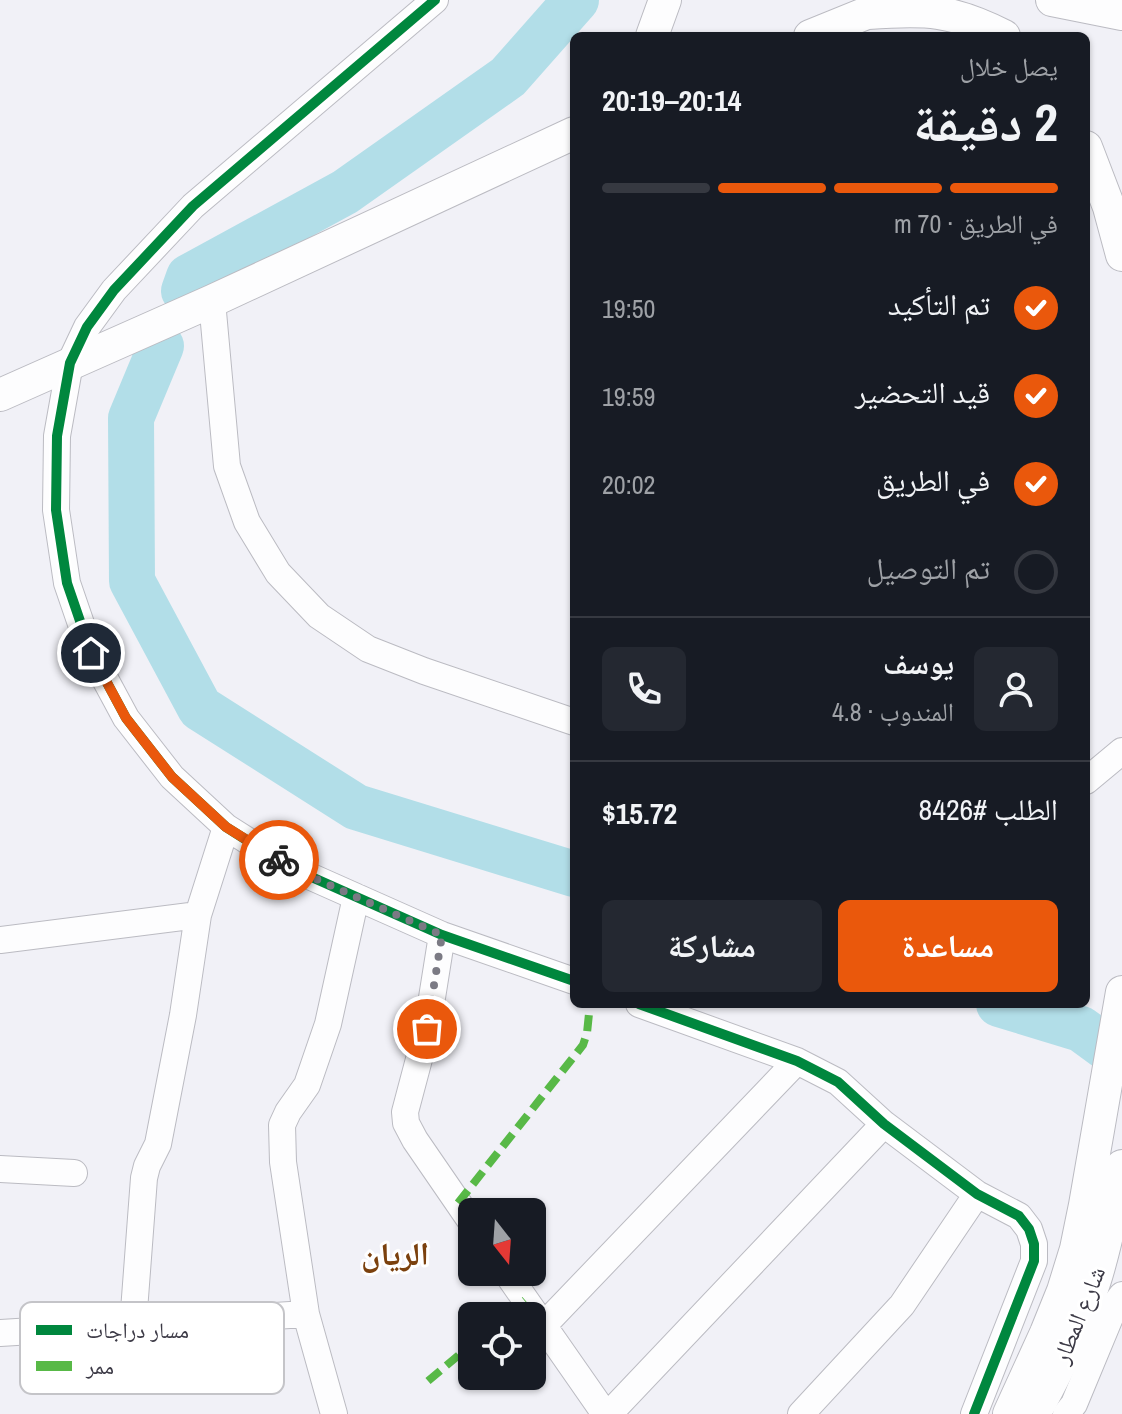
<!DOCTYPE html>
<html lang="ar">
<meta charset="utf-8">
<style>
body{margin:0;font-family:"Archivo Narrow","Noto Naskh Arabic",sans-serif;background:#242831;color:#f1f3f6;direction:rtl;height:100vh;display:flex;flex-direction:column;font-size:30px;white-space:nowrap}
*{box-sizing:border-box;margin:0}
p{font-size:26px;color:#9ea1a6}
.icon{flex:none;width:44px;height:44px;fill:none;stroke:currentColor;stroke-width:2;stroke-linecap:round;stroke-linejoin:round}
.map{position:relative;flex:1;overflow:hidden;direction:ltr}
.sheet{position:absolute;left:570px;top:32px;width:520px;height:976px;display:flex;flex-direction:column;background:#171b24;border-radius:12px;box-shadow:0 2px 6px #0004;direction:rtl}
.sheet>*{flex:none}
.needle{width:52px;rotate:163deg}
.tools{position:absolute;left:458px;top:1198px;display:grid;gap:16px}
.tools a{display:grid;place-items:center;width:88px;height:88px;border-radius:12px;background:#171b24;box-shadow:0 2px 6px #0004;font-size:40px}
.pin{position:absolute;display:grid;place-items:center;width:68px;height:68px;color:#fff;margin:-34px;border:4px solid #fff;border-radius:50%;box-shadow:0 2px 8px #0007}
.courier{position:absolute;display:grid;place-items:center;width:80px;height:80px;margin:-40px;border:6px solid #ea580c;border-radius:50%;background:#fff;color:#222;box-shadow:0 2px 10px #0007}
.summary em{font-style:normal;font-weight:700}
.summary div{display:flex;flex-direction:column-reverse}
.summary{display:flex;align-items:center;justify-content:space-between;height:136px;padding:0 32px}
h1{font-size:52px;font-weight:700;line-height:60px}
.bar{display:grid;grid-template-columns:repeat(4,1fr);gap:12px 8px;align-content:center;height:96px;padding:0 32px}
.bar i{height:10px;border-radius:6px;background:#363941}
.bar .current{background:#ea580c}
.bar p{grid-column:span 4}
.line{display:flex;align-items:center;gap:20px;padding:0 32px;border-top:2px solid #363941}
.line div{flex:1}
.round{display:grid;place-items:center;flex:none;width:84px;height:84px;border-radius:12px;background:#242831}
ol{padding:0 32px;list-style:none}
li{display:flex;align-items:center;gap:24px;height:88px}
li p{margin-inline-start:auto}
li .icon{padding:8px;border-radius:50%;background:#ea580c;color:#fff;stroke-width:4}
li:last-child{color:#9ea1a6}
li i{width:44px;height:44px;border:4px solid #363941;border-radius:50%}
.action{display:flex;gap:16px;margin-top:auto;padding:16px 32px}
.action a{flex:1;height:92px;border-radius:12px;background:#ea580c;color:#fff;font-size:32px;font-weight:700;line-height:92px;text-align:center}
.action a+a{background:#242831;color:#f1f3f6}
.map>svg:first-child{display:block}
</style>
<div class="map">
<svg width="1122" height="1414" viewBox="0 0 1122 1414">
<rect width="100%" height="100%" fill="#f1f1f7"/>
<g fill="none" stroke-linecap="round" stroke-linejoin="round">
<!-- river -->
<path stroke="#b2dee8" stroke-width="46" d="M184,291l5,-14 156,-85 163,-115 68,-77
M161,346l-30,72 1,163 68,127 156,99 218,67
M999,1004l82,25 41,30"/>
<!-- minor casing -->
<g stroke="#bbbbc2" stroke-width="28">
<path id="minor" d="M435,0l-242,206 -79,84 -27,37 -17,36 -13,73 -1,74 11,73 24,70 35,65 46,59 54,50 63,40 153,68 132,46
M212,301l15,165 20,56 31,51 41,43 49,33 56,22 150,51
M1086,781l36,-30
M442,935l-15,94 -22,83 1,11 9,17 57,83
M0,940l198,-25
M639,1004l158,57 41,21 46,42 93,70 42,22 10,13 5,15v17l-60,153
M0,1169l74,4
M506,1272l99,142
M133,1324l11,-146 3,-12 11,-22 25,-129 15,-100 28,-88
M543,1326l254,-265
M0,1333l306,-19
M334,1414l-28,-100 -23,-152 -1,-37 6,-13 19,-27 21,-61 28,-127
M609,1414l275,-290
M801,1414l101,-109 75,-111
M1066,1414l8,-10 42,-101 6,-8"/>
</g>
<!-- major casing -->
<g stroke="#bbbbc2" stroke-width="34">
<path id="major" d="M1052,0l70,14
M868,13c58,-4 83,-4 136,23
M652,36l13,-36
M810,36l79,-32
M1086,147l23,60 13,48
M0,395l212,-94 362,-168
M1009,1414l37,-81 17,-42 13,-42 9,-44 37,-213
M1034,1414c24,-43 46,-87 61,-134 12,-38 19,-76 27,-114"/>
</g>
<!-- minor -->
<use href="#minor" stroke="#fdfdfe" stroke-width="26"/>
<!-- major -->
<use href="#major" stroke="#fdfdfe" stroke-width="32"/>
<!-- quiet -->
<path stroke="#58b947" stroke-width="8" stroke-dasharray="16 8" stroke-linecap="butt" d="M458,1203l125,-158 4,-12 3,-29
M506,1316l19,-16
M428,1381l44,-37"/>
<!-- cycleway casing -->
<g stroke="#fff" stroke-width="15">
<path id="cycleway" d="M435,0l-242,206 -79,84 -27,37 -17,36 -13,73 -1,74 11,73 24,70 35,65 46,59 54,50 63,40 153,68 132,46
M639,1004l158,57 41,21 46,42 93,70 42,22 10,13 5,15v17l-60,153"/>
</g>
<!-- cycleway -->
<use href="#cycleway" stroke="#00873e" stroke-width="10"/>
</g>
<g fill="none" stroke-linecap="round" stroke-linejoin="round">
<!-- done -->
<path stroke="#7b7a84" stroke-width="8" stroke-dasharray="0 14.4" d="M279,860l10,7 153,68 -15,94"/>
<!-- route -->
<path stroke="#ea580c" stroke-width="10" d="M91,653l35,65 46,59 54,50 53,33"/>
</g>
<g text-anchor="middle" stroke-width="6" stroke-linejoin="round" paint-order="stroke">
<!-- street labels -->
<g font-size="24" fill="#3c3a46" stroke="#fff">
<text transform="translate(1079 1315) rotate(-68)" y="8">شارع المطار</text>
</g>
<!-- district labels -->
<g font-size="32" font-weight="bold" fill="#7b410e" stroke="#fff">
<text x="395" y="1265">الريان</text>
</g>
</g>
<!-- legend -->
<rect x="20" y="1302" width="264" height="92" rx="12" fill="#fff" stroke="#c4c4c8" stroke-width="2"/>
<rect x="36" y="1325" width="36" height="10" fill="#00873e"/>
<rect x="36" y="1361" width="36" height="10" fill="#58b947"/>
<g font-size="22" fill="#3c3a46">
<text x="86" y="1338">مسار دراجات</text>
<text x="86" y="1374">ممر</text>
</g>
</svg>
<div class="tools">
<a><svg class="needle" viewBox="-14 -14 28 28"><path d="M0-13l5 13h-10z" fill="#e53935"/><path d="M0 13l5-13h-10z" fill="#9ea1a6"/></svg></a>
<a><svg class="icon" aria-label="locate" viewBox="0 0 24 24"><circle cx="12" cy="12" r="6"/><path d="M12 2v4M12 18v4M2 12h4M18 12h4"/></svg></a>
</div>
<div class="pin" style="left:427px;top:1029px;background:#ea580c"><svg class="icon" aria-label="bag" viewBox="0 0 24 24"><path d="M5 8h14l-1 12H6zM9 8a3 3 0 0 1 6 0"/></svg></div>
<div class="pin" style="left:91px;top:653px;background:#1f2937"><svg class="icon" aria-label="home" viewBox="0 0 24 24"><path d="M3 11l9-7 9 7M6 9v11h12V9"/></svg></div>
<div class="courier" style="left:279px;top:860px"><svg class="icon" aria-label="bike" viewBox="0 0 24 24"><circle cx="6" cy="16" r="4"/><circle cx="18" cy="16" r="4"/><path d="M6 16l4-8h5l3 8M10 8l3 8H6M13 5h3"/></svg></div>
<section class="sheet">
<div class="summary"><div><h1>2 دقيقة</h1><p>يصل خلال</p></div><em>20:14–20:19</em></div>
<div class="bar"><i class="current"></i><i class="current"></i><i class="current"></i><i></i><p>في الطريق · 70 m</p></div>
<ol>
<li><svg class="icon" aria-label="check" viewBox="0 0 24 24"><path d="M5 12l5 5 9-10"/></svg>تم التأكيد<p>19:50</p></li>
<li><svg class="icon" aria-label="check" viewBox="0 0 24 24"><path d="M5 12l5 5 9-10"/></svg>قيد التحضير<p>19:59</p></li>
<li><svg class="icon" aria-label="check" viewBox="0 0 24 24"><path d="M5 12l5 5 9-10"/></svg>في الطريق<p>20:02</p></li>
<li><i></i>تم التوصيل</li>
</ol>
<div class="line" style="height:144px"><a class="round"><svg class="icon" aria-label="person" viewBox="0 0 24 24"><circle cx="12" cy="8" r="4"/><path d="M4 21q1-7 8-7t8 7"/></svg></a><div><b>يوسف</b><p>المندوب · 4.8</p></div><a class="round"><svg class="icon" aria-label="phone" viewBox="0 0 24 24"><path d="M5 4h4l2 5-3 2q2 4 5 5l2-3 5 2v4C11 20 4 13 5 4z"/></svg></a></div>
<div class="line" style="height:104px"><div>الطلب #8426</div><b>$15.72</b></div>
<div class="action"><a>مساعدة</a><a>مشاركة</a></div>
</section>
</div>
